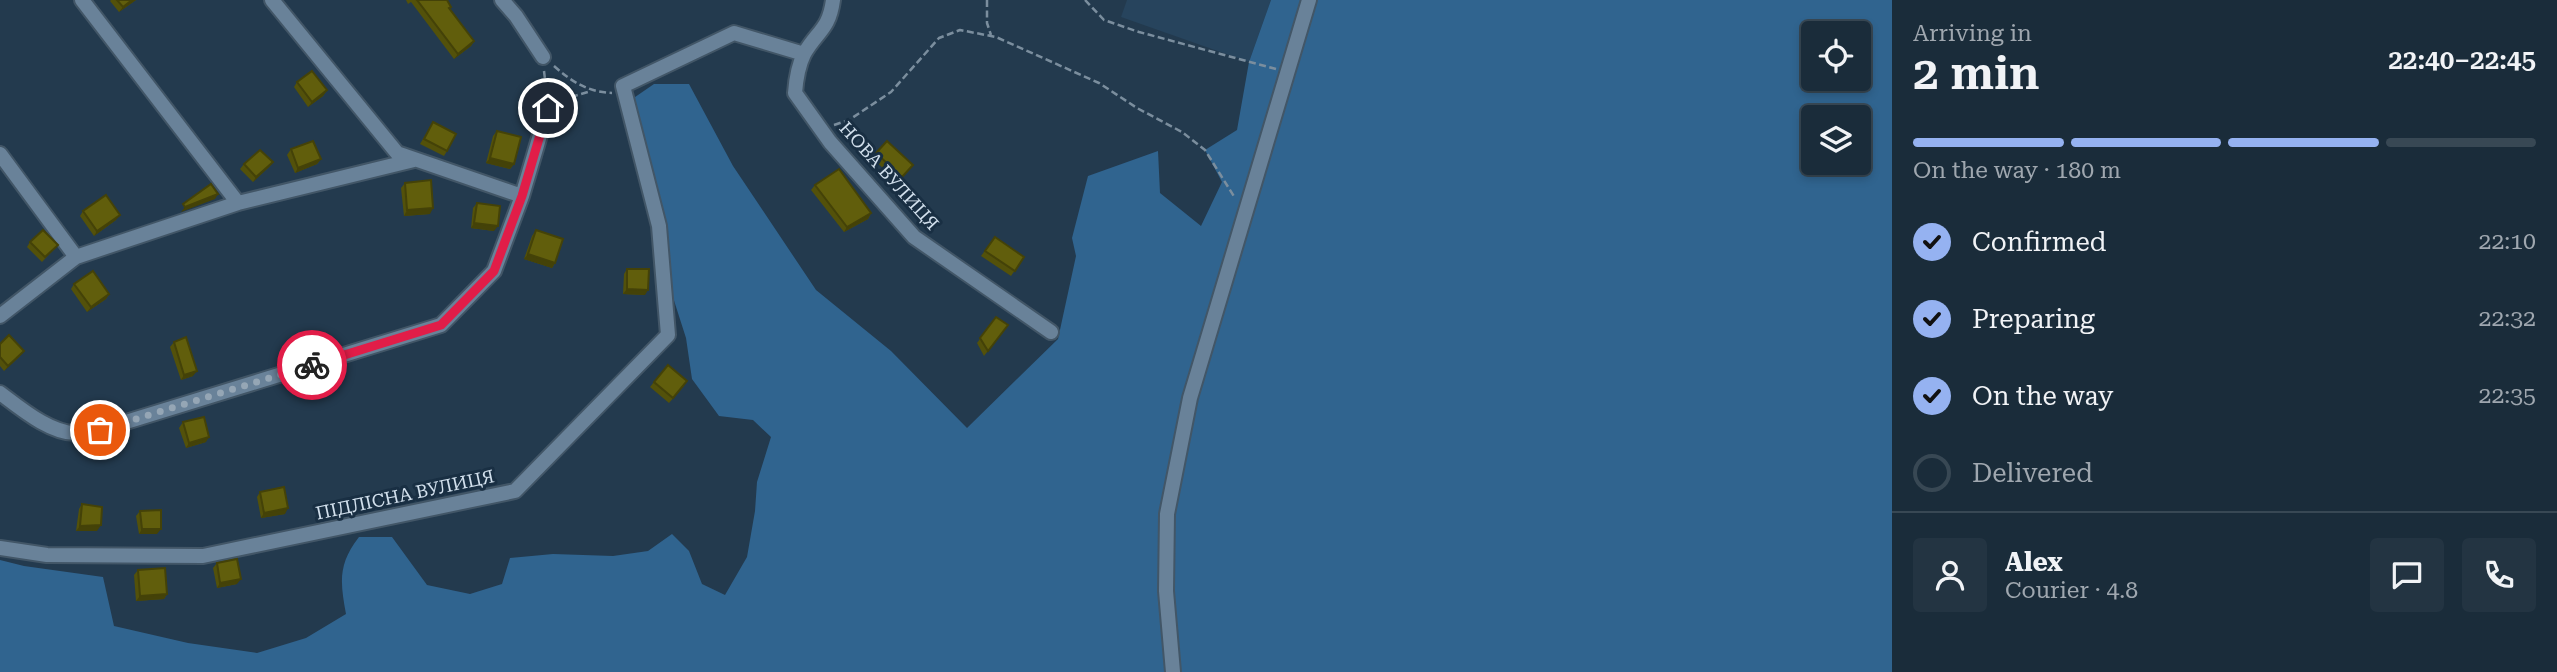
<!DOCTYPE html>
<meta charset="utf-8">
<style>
body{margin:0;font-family:"Roboto Serif",serif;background:#233442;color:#f1f3f6;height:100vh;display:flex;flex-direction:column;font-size:26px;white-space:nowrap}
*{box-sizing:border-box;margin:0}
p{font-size:23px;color:#9fa7af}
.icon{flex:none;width:38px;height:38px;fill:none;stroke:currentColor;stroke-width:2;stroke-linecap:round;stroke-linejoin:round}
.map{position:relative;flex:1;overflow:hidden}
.sheet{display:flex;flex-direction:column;background:#1a2c3a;width:665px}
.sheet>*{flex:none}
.tools{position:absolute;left:1801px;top:21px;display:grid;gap:14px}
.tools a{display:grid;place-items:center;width:70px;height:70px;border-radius:7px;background:#1a2c3a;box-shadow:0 4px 10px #0003,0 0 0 2px #384854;font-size:35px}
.pin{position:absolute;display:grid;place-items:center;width:60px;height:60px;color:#fff;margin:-30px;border:4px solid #fff;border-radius:50%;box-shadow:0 2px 7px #0007}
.courier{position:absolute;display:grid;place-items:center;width:70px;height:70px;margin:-35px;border:5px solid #e11d48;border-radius:50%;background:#fff;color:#222;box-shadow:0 2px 9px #0007}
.overview em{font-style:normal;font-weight:600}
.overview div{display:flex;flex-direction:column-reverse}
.overview{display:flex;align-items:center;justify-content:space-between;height:119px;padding:0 21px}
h1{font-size:46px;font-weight:600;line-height:52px}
.bar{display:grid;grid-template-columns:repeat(4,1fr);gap:10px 7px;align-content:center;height:84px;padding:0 21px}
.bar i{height:9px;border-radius:5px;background:#384854}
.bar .current{background:#95b2f1}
.bar p{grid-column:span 4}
.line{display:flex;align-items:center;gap:18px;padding:0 21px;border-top:2px solid #384854}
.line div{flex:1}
.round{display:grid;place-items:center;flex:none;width:74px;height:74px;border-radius:7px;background:#233442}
ol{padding:0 21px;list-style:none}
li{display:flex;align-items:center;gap:21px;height:77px}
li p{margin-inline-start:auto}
li .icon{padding:7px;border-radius:50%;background:#95b2f1;color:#111;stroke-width:4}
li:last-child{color:#9fa7af}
li i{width:38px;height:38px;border:4px solid #384854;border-radius:50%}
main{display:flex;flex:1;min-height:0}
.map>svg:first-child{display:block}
</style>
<main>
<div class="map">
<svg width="1892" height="672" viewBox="0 0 1892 672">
<rect width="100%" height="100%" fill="#233a4e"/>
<!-- built -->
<path fill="#27445d" d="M1127,0h144l-22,62 -128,-45z"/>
<!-- green -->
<path fill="#30648f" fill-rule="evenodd" d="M1271,0h621v672h-1892v-112l24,6 79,11 11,49 74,17 69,10 49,-15 40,-24c-6,-32 -8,-50 13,-77h33l35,48 43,9 32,-10 8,-26 43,-4 60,2 35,-5 24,-17 17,17 13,33 23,11 22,-38 8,-46 2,-29 14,-45 -18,-17 -34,-4 -27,-37 -6,-41 -16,-50 -48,-182 32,-22h35l44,82 83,124 75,61 76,77 91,-89 18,-83 -4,-18 16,-62 70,-25 2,42 41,33 21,-44 -17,-32 32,-20 12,-68zM1813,33h45v46h-45zM1813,117h45v46h-45z"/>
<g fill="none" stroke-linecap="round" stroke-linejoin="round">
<!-- minor casing -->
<g stroke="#425667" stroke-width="18">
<path id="minor" d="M82,0l156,203
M272,0l125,153 125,43
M502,0l14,16 27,41
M833,0c-4,30 -16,31 -29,54 -6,12 -8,26 -9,39l35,49 84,95 137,95
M0,154l76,103 162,-54 176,-43
M0,316l76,-59
M0,393c20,15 52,42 78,40 7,0 14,-2 22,-3l341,-105 53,-54 28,-75 26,-88
M0,548l47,7 156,1 312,-65 153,-156 -9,-109 -36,-140 111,-53 70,21"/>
</g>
<!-- tertiary casing -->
<g stroke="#425667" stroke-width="18">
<path id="tertiary" d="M1173,672l-7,-81 1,-77 23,-116 119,-398"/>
</g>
<!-- path -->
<path stroke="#7b8e9e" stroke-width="2.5" stroke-dasharray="7 3.5" stroke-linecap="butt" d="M987,0v23l4,12
M1085,0l19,20 35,12 137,37
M554,66c18,16 34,26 58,27
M544,71l3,25
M561,100l30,-9
M834,125l15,-5 42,-28 48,-54 21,-8 36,7 103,46 38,25 45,24 23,18 30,48"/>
<!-- minor -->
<use href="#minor" stroke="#698299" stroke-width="14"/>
<!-- tertiary -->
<use href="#tertiary" stroke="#698299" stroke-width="14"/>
</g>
<!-- wall -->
<path fill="#53510a" d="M111,0h25l-17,12 -9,-11z
M406,0h41l4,7 -2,2 25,32 -3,5 -17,13 -43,-57 -3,2z
M297,82l30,8 -4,6 -15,11 -14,-20z
M433,122l14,29 -3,5 -24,-12z
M497,131l17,33 -4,5 -24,-6 7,-27z
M291,149l30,10 -4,5 -22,9 -8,-18z
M876,153l37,12 -15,17 -26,-24z
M273,162l-4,5 -16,15 -13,-13 4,-5z
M405,183l25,31 -26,2 -3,-28z
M815,185l56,28 -3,6 -24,13 -33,-42z
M477,203l17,28 -23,-3 2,-20z
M83,211l33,9 -22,16 -14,-20z
M536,230l19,33 -3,5 -28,-9 8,-23z
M995,237l29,20 -13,19 -30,-20z
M30,242l28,3 -16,17 -15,-15z
M627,269l18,26 -22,-1 1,-20z
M74,284l35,10 -3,5 -19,13 -16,-23z
M996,317l12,8 -24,31 -7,-13z
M174,342l19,34 -12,4 -11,-33z
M0,344l20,12 -16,15 -4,-5z
M654,382l30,4 -15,17 -19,-16z
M183,422l23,20 -20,6 -7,-20z
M260,492l25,22 -24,4 -4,-21z
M82,504l15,27h-21l3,-22z
M140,511l17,23h-18l-3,-18z
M217,563l20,21 -20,4 -4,-20z
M138,570l29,24 -3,5 -28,2 -2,-26z"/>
<!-- shaded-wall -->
<path fill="#444208" d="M132,0h4l-17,12 4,-5z
M474,41l-3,5 -17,13 4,-5z
M327,90l-4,6 -15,11 4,-5z
M490,158l24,6 -4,5 -24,-6z
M321,159l-4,5 -22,9 3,-5z
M273,162l-4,5 -16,15 3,-5z
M218,194l-3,5 -34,13 4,-5z
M433,208l-3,6 -26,2 3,-6z
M871,213l-3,6 -24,13 3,-5z
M120,215l-4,5 -22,16 3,-5z
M474,223l24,3 -4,5 -23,-3z
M528,254l27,9 -3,5 -28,-9z
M627,289l21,1 -3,5 -22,-1z
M109,294l-3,5 -19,13 4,-5z
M24,351l-4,5 -16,15 4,-5z
M197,371l-4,5 -12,4 3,-5z
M209,437l-3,5 -20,6 3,-5z
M288,508l-3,6 -24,4 3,-5z
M101,525l-4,6h-21l4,-5z
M142,529h19l-4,5h-18z
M241,579l-4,5 -20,4 3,-5z
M167,594l-3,5 -28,2 4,-5z"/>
<!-- building -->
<path fill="#615e0c" stroke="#444208" stroke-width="2" d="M117,0h15l-9,7z
M417,0h30l4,7 -2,1 25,33 -16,13z
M312,71l15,19 -15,12 -15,-20z
M433,122l23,12 -9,17 -23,-12z
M497,131l24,6 -7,27 -24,-6z
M313,141l8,18 -23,9 -7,-19z
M887,141l26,24 -11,12 -26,-24z
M260,150l13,12 -17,15 -12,-13z
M839,169l32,44 -24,14 -32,-42z
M431,180l2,28 -26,2 -2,-27z
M211,184l7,10 -33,13 -2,-3z
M106,195l14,20 -23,16 -14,-20z
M477,203l23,3 -2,20 -24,-3z
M43,230l15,15 -13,12 -15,-15z
M536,230l27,9 -8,24 -27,-9z
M995,237l29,20 -9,14 -30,-20z
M627,269h22l-1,21 -21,-1z
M93,271l16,23 -18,13 -17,-23z
M996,317l12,8 -20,26 -8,-13z
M9,335l15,16 -16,15 -8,-9v-13z
M186,337l11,34 -13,4 -10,-33z
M668,365l19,16 -14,17 -19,-16z
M204,417l5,20 -20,6 -6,-21z
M284,487l4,21 -24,5 -4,-21z
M82,504l20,3 -1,18 -21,1z
M161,510v19h-19l-2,-18z
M237,559l4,20 -21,4 -3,-20z
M165,568l2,26 -27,2 -2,-26z"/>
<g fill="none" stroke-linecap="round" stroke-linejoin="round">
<!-- done -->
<path stroke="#95a6b5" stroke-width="7" stroke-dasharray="0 12.6" d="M100,430l212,-65"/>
<!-- route -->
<path stroke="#e11d48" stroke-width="9" d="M312,365l129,-40 53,-54 28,-75 26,-88"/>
</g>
<g text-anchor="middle" stroke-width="6" stroke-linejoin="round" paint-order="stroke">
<!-- street labels -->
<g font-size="18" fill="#d2e0ed" stroke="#192f43">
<text transform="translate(889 176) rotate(48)" y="6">НОВА ВУЛИЦЯ</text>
<text transform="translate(405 495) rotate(-12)" y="6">ПІДЛІСНА ВУЛИЦЯ</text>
</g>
</g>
</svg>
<div class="tools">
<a><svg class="icon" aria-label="locate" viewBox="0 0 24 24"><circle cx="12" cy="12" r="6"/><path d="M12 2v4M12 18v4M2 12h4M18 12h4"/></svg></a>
<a><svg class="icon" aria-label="layers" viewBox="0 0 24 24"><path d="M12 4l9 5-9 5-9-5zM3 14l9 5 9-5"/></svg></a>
</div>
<div class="pin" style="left:100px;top:430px;background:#ea580c"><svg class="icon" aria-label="bag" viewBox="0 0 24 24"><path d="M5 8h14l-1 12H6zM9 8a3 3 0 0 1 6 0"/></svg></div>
<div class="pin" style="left:548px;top:108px;background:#1f2937"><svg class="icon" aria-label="home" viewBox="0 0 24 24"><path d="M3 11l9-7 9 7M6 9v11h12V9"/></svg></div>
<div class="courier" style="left:312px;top:365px"><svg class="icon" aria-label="bike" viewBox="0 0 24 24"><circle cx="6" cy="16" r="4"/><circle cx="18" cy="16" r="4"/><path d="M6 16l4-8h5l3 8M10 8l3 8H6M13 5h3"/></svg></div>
</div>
<section class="sheet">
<div class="overview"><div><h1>2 min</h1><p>Arriving in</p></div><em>22:40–22:45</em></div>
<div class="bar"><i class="current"></i><i class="current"></i><i class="current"></i><i></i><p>On the way · 180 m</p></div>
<ol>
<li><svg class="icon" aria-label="check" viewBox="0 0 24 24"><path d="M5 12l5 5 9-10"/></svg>Confirmed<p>22:10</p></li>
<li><svg class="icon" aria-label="check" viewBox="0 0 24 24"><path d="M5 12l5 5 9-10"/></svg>Preparing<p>22:32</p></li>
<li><svg class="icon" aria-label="check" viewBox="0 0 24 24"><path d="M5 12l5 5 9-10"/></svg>On the way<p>22:35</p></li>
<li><i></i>Delivered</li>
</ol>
<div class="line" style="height:126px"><a class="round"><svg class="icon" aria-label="person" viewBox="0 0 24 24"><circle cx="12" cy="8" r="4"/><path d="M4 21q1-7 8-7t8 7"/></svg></a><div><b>Alex</b><p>Courier · 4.8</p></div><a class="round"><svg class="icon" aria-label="chat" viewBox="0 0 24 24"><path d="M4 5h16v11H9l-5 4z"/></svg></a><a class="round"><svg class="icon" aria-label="phone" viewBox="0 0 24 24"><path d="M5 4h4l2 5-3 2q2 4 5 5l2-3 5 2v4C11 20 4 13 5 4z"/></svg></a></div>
</section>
</main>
